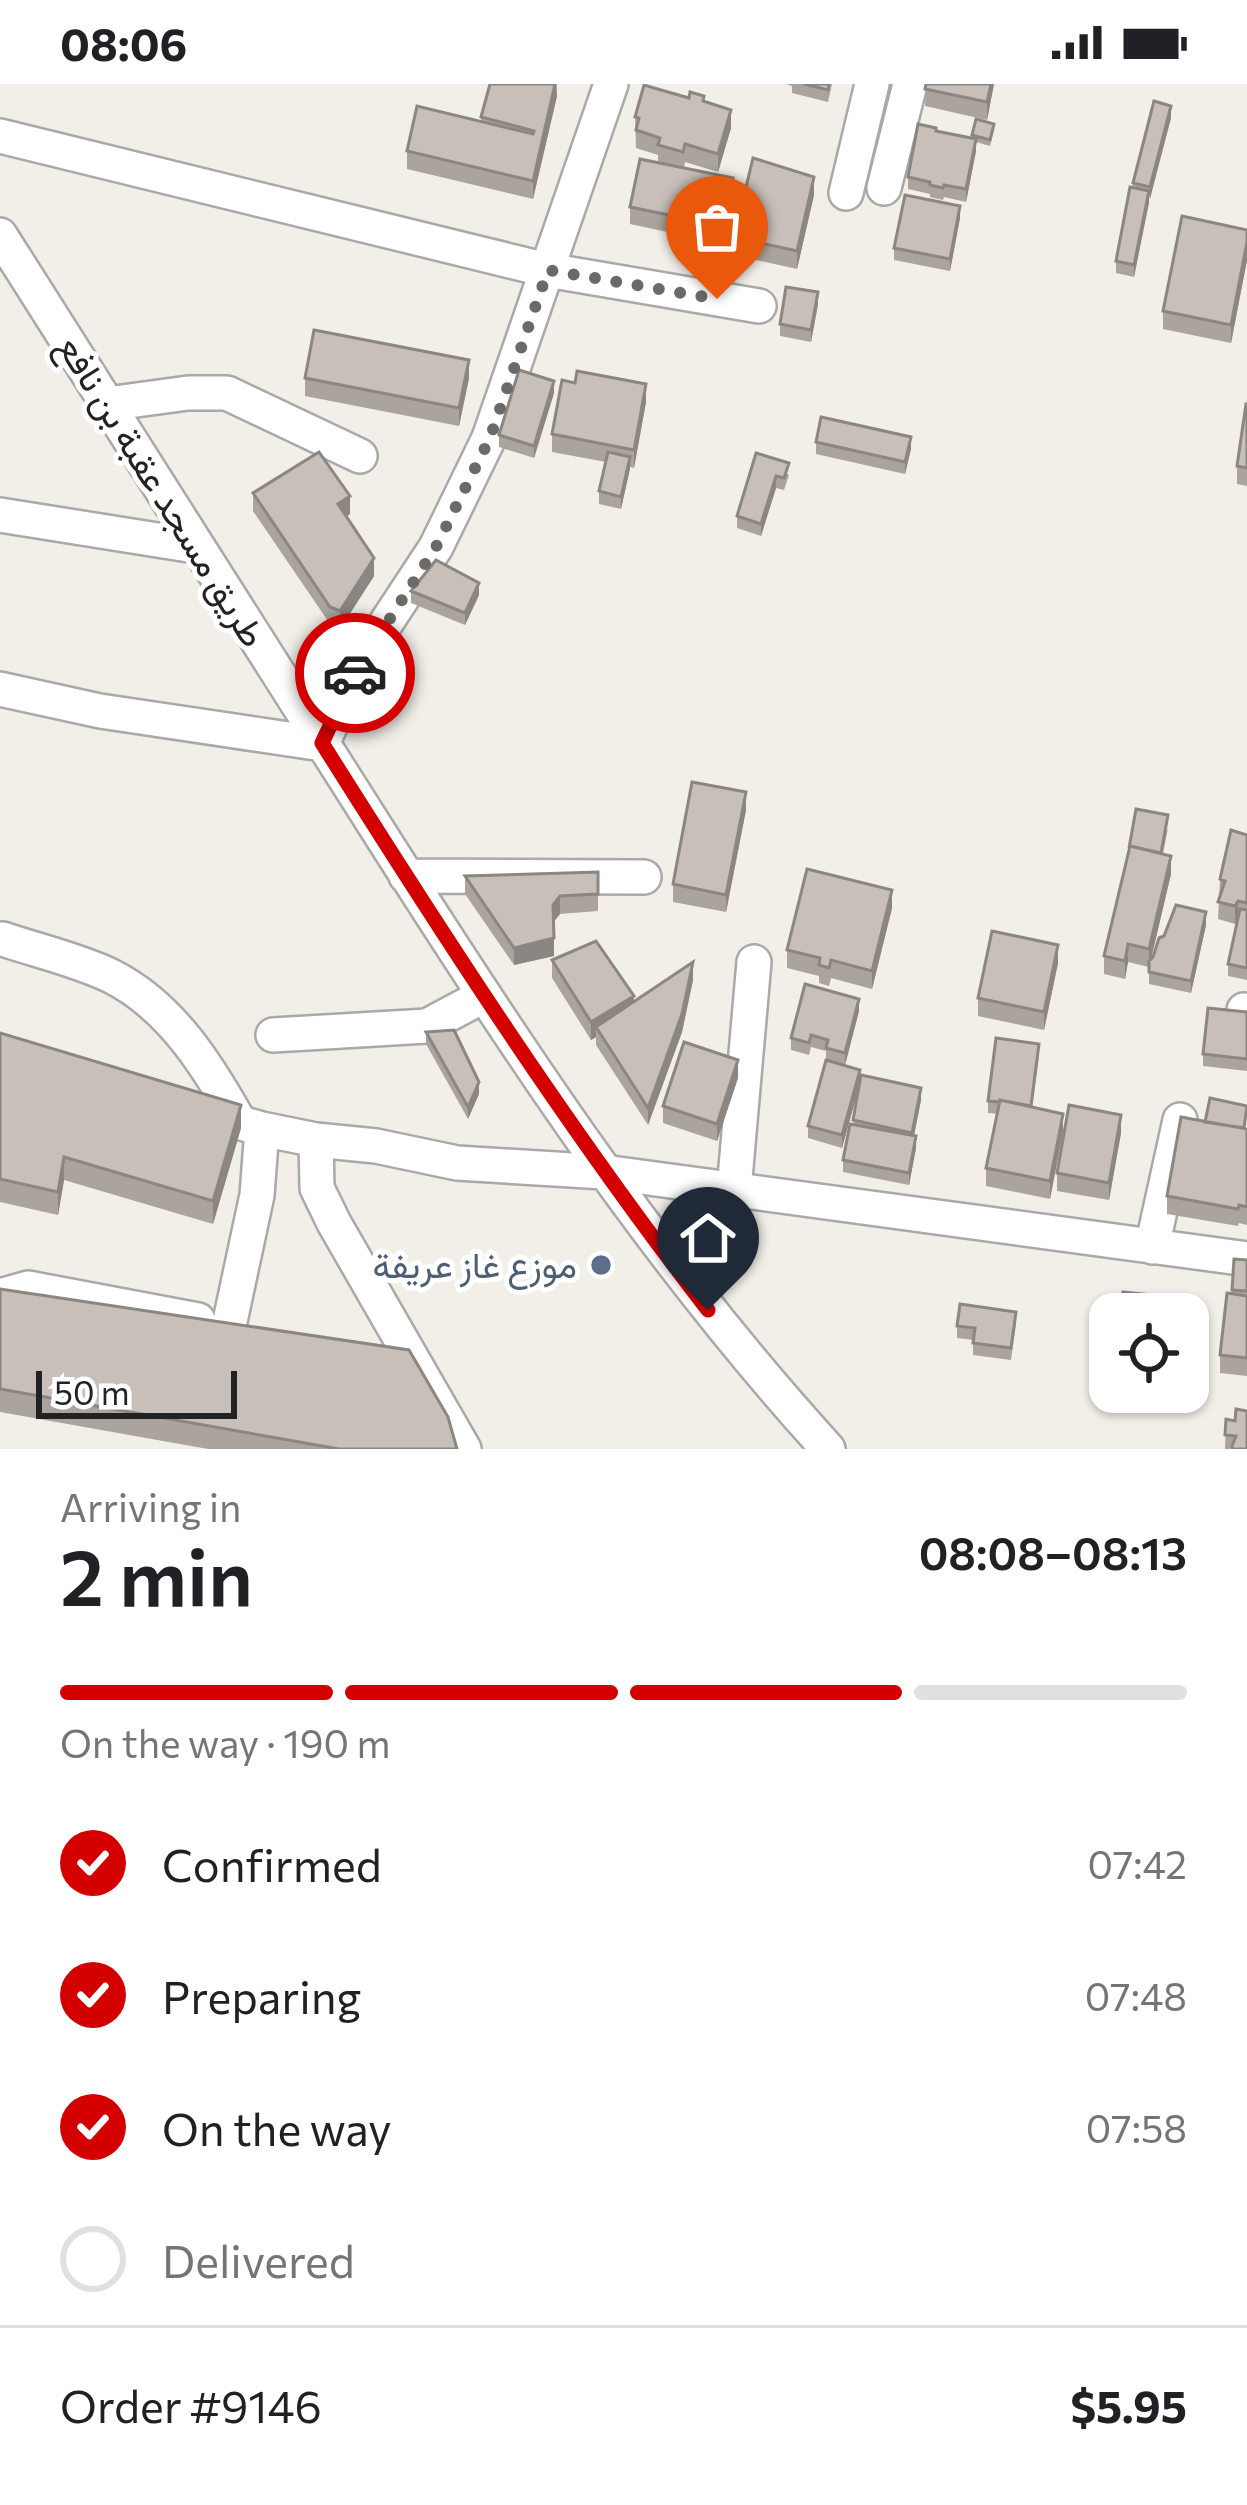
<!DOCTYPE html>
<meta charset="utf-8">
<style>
body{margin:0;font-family:Commissioner,Vazirmatn,sans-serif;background:#f2f2f2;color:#202124;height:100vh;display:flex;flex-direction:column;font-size:45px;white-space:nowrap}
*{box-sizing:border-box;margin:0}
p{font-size:39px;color:#757577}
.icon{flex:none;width:66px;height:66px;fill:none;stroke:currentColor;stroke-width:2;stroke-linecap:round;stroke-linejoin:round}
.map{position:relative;height:1365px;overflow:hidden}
.panel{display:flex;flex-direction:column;background:#fff;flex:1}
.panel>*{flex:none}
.controls{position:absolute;left:1089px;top:1209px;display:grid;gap:24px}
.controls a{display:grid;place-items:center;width:120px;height:120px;border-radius:24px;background:#fff;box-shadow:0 3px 9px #0004;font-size:60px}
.scale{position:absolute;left:36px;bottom:30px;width:201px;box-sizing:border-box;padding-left:12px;border:6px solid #222;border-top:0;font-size:33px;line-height:42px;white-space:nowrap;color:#222;-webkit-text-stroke:9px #fff;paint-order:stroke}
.pin{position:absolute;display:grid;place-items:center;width:102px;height:102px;color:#fff;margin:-123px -51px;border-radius:50% 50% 50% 0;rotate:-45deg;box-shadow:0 0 12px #0007}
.pin .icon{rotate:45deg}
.courier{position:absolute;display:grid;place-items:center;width:120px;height:120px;margin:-60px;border:9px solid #d40000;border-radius:50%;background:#fff;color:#222;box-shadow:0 3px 15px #0007}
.overview em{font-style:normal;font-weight:600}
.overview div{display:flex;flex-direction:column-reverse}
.overview{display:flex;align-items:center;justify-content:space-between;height:204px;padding:0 60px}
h1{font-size:78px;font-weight:600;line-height:90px}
.bar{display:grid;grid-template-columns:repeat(4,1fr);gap:18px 12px;align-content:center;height:144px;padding:0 60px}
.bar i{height:15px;border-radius:9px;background:#e0e0e0}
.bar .current{background:#d40000}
.bar p{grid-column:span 4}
.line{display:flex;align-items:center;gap:30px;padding:0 60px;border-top:3px solid #e0e0e0}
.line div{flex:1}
ol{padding:0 60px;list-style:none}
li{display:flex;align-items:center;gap:36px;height:132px}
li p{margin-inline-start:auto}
li .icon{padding:12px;border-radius:50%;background:#d40000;color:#fff;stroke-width:4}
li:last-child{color:#757577}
li i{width:66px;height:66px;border:6px solid #e0e0e0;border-radius:50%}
.status{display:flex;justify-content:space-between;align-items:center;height:84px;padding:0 60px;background:#fff;direction:ltr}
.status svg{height:33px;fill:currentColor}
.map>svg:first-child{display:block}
</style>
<div class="status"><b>08:06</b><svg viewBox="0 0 49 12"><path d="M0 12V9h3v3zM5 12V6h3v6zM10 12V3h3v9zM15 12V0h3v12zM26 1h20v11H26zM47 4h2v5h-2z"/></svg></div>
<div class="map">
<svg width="1247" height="1365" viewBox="0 0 1247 1365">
<rect width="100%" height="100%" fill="#f2efe9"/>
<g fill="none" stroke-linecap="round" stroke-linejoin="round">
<!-- minor casing -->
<g stroke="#a9a9a9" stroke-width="38">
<path id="minor" d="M0,52l547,134 212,36
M884,104l26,-104
M846,109l26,-109
M0,151c122,191 243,384 365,575 141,223 285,444 463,639
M107,320l81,-11h39l133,63
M0,431l195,31
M0,605l100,22 222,33 37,-80 77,-117 53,-109 122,-354
M406,792l238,1
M3,855c35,12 75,21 108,37 60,30 97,90 129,147
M1244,926l3,1
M273,951l154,-9 56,-30
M199,1027l63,18 54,11 60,6 81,17 147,9 643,87
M316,1056l1,48 17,35 130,226
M734,1106l20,-228
M1152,1163l28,-127
M0,1212l28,-8 170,32
M229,1242l28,-131 5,-66"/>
</g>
<!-- minor -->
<use href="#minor" stroke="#fff" stroke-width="33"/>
</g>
<!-- wall -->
<path fill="#aba49e" d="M557,0v12l-24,103 -126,-30v-18l74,-30v-4z
M786,0h46l-4,18 -36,-9v-7z
M926,0h68l-7,36 -62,-14z
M704,18l27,26 -13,44 -33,-10 -1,6 49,28 -10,48 -93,-20v-17l28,-44v-8l-22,-7 -1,-31z
M1171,34l-22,81 -15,78 -18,-4v-12l17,-78z
M976,35l18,11 -4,16 -14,-4v9l-10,51 -22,-5 -1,3 -13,-3v-3l-22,-5v-12l64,-38z
M814,111l-17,74 -63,-14v-18z
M960,134l-10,53 -56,-11v-12z
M1247,146v30l-16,83 -68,-14v-18z
M818,220l-7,38 -31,-6v-12z
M305,294h164l-10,48 -154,-30z
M554,309l-20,65 -35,-11v-12z
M646,318l-12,66 -4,-1 -9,42 -22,-5v-13l7,-29 -54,-10v-18z
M1247,320v82l-10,-2v-18z
M816,358l95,7 -6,25 -89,-20z
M756,369l33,22 -5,15 -8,-2 -15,48 -24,-8v-12z
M253,409l97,21 -4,2 28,60 -34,53 -10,-5 -77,-113z
M411,507l68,4 -14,30 -54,-22z
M746,726l-20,102 -53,-10v-18z
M1168,744l-5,26 8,20 -20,85 55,-34 -15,68 -42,-9v-17l-21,-5 -3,17 -21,-5v-18z
M1247,751v145l-19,-4v-12l10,-45 -3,5 -17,-5 2,-40z
M598,788v39l-38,3 -6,7v35l-40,9 -49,-71v-18z
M892,824l-20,81 -41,-11 -2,8 -10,-3v-7l-32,-8v-18z
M552,876l82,41 59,-21 -11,52 -34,93 -52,-80v-8l-5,3 -39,-62z
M1058,879l-14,67 -66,-14v-18z
M859,927l-14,54 15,16 61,19 -7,36 2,12 -7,37 -66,-13v-12l10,-36 7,-40 -18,64 -34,-10v-12l18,-66v-9l-15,-4 -2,8 -18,-5v-12z
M1247,928v59l-44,-5v-12z
M426,948l53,62 -11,25 -42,-75z
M0,949l241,95 -28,96 -149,-44 -6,35 -58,-13z
M1039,972l-7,51 31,24 -13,68 -64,-13v-18l12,-54 -10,-1v-12z
M738,994l-21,63 -54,-18v-17z
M1247,1045v96l-8,-2 -1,3 -71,-12v-18z
M1121,1049l-12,67 -52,-9v-18z
M1234,1175l13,1v116l-27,-3v-18l12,-61z
M0,1205l457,160h-249l-208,-37z
M1016,1240l-5,36 -38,-5v-15l-16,-2v-12z
M1226,1335l9,2 12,28h-22z"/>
<!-- shaded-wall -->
<path fill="#8b8681" d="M555,0l2,12 -24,103v-18z
M991,0h3l-7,36v-18z
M1171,22v12l-21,81v-12z
M731,26v18l-13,44v-18z
M976,55v12l-10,51v-13z
M814,93v18l-17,74v-18z
M733,94v18l-10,48v-18z
M1149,107v12l-15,74v-12z
M960,122v12l-10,53v-12z
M1247,158v18l-16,83v-18z
M818,208v12l-7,38v-12z
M469,276v18l-10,48v-18z
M554,297v12l-20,65v-12z
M646,300v18l-12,66v-18z
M911,353v12l-6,25v-12z
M630,373v12l-9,40v-12z
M776,392v12l-15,48v-12z
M350,412v18l-12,8v-18z
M374,474v18l-34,53v-18z
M479,499v12l-14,30v-12z
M746,708v18l-20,102v-17z
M1171,772v18l-22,93v-18z
M892,806v18l-20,81v-18z
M560,812v18l-7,9v-18z
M1238,817v18l-3,5v-18z
M1206,828v13l-15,68v-12z
M554,854v18l-40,9v-17z
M1128,860v18l-3,17v-18z
M1058,861v18l-14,67v-18z
M693,878v18l-11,52 -34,93v-17z
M634,912v18l-38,13v10l-5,3v-18z
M859,915v12l-14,54v-12z
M738,976v18l-21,63v-17z
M860,986v12l-18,66v-13z
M479,998v12l-11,25v-12z
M921,1004v12l-9,45v-12z
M241,1021v23l-28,96v-23z
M1063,1030v17l-13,68v-18z
M1121,1031v18l-12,67v-17z
M916,1052v12l-7,37v-12z
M64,1073v23l-6,35v-23z"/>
<!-- building -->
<path fill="#c7bfb8" stroke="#8b8681" stroke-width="3" d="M490,0h65l-22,97 -126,-30 10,-45 116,28 1,-3 -53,-14z
M804,0h25l-1,6z
M926,0h65l-4,18 -62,-13z
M644,1l45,13 1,-6 14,4 -1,5 28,9 -13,44 -33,-10 -2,8 -25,-7 2,-7 -24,-8 3,-12 -4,-1z
M1154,17l17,5 -21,81 -17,-4z
M976,35l18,5 -4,16 -18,-5z
M918,40l18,4v3l40,8 -10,50 -22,-4 -1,3 -13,-3v-3l-22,-5z
M753,74l61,19 -17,74 -63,-14z
M640,75l93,19 -10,48 -93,-19z
M1130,103l19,4 -15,74 -18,-4z
M905,111l55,11 -10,53 -56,-11z
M1182,132l65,14v12l-16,83 -68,-14z
M786,203l32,5 -7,38 -31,-6z
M314,246l155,30 -10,48 -154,-30z
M519,286l35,11 -20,65 -35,-11z
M577,287l69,13 -12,66 -82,-16 10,-54 13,3z
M1246,320h1v64l-10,-2z
M821,333l90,20 -6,25 -89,-20z
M319,368l31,44 -12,8 36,54 -34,53 -10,-4 -77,-114z
M608,368l22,5 -9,40 -22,-6z
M756,369l33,10 -5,15 -8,-2 -15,48 -24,-8z
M436,476l43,23 -14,30 -54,-22z
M692,698l54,10 -20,103 -53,-11z
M1136,725l32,6 -7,38 -31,-7 -1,2z
M1231,746l16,5v68l-9,-2 -3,5 -17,-4 7,-21 -5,-2z
M1130,762l41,10 -22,93 -21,-5 -3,17 -21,-5z
M807,785l85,21 -20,81 -41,-11 -2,8 -10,-3 1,-7 -33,-8z
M598,788v22l-38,2 -7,9 1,33 -40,10 -49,-72z
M1176,821l30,7 -15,69 -42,-9v-11l4,-4 6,-19 5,-2z
M1240,825l7,1v58l-19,-4z
M992,847l66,14 -14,67 -66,-14z
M596,857l38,55 -43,26 -39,-62z
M693,878l-11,52 -34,94 -52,-81z
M805,900l54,15 -14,54 -19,-5 2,-8 -17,-5 -2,8 -18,-5z
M1208,924l39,4v47l-44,-5z
M454,946l25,52 -11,25 -42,-75z
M0,949l241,72 -28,96 -149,-44 -6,35 -58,-13z
M996,954l43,6 -8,62 -31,-6v2l-12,-1z
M684,958l54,18 -21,64 -54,-18z
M826,976l34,10 -18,65 -34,-9z
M861,991l60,13 -9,45 -59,-13z
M1210,1014l37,8 -3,22 -39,-6z
M1000,1016l63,14 -13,67 -64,-13z
M1069,1021l52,10 -12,68 -52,-10z
M1181,1033l66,12v78l-8,-2 -1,4 -71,-13z
M850,1040l66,12 -7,37 -66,-13z
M1234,1175l13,1v31l-15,-1z
M0,1205l409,61 39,67 9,32h-118l-339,-60z
M1123,1208l69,7 -4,39v-24h-67z
M1227,1209l20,3v62l-27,-3z
M960,1220l56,8 -5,36 -38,-5 2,-15 -18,-2z
M1236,1325l11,2v38h-14l-1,-3 4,-10 -11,-1 1,-16 9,2z"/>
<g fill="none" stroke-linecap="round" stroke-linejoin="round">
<!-- done -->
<path stroke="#6b6a68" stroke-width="12" stroke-dasharray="0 21.6" d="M355,589l81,-126 54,-109 58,-168 169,29"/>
<!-- route -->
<path stroke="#d40000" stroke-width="15" d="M355,589l-33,70c122,194 246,386 386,567"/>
</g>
<!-- markers -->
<circle fill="#5c6f8a" stroke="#fff" stroke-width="4.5" cx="601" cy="1181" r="12"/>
<g text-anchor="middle" stroke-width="10" stroke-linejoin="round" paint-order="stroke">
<!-- street labels -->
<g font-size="36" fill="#222" stroke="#fff">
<text transform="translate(162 407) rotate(58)" y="13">طريق مسجد عقبة بن نافع</text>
</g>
<!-- service labels -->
<g font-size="36" fill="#4e5e75" stroke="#fff" text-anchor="end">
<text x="577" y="1194">موزع غاز عريفة</text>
</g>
</g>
</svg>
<div class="controls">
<a><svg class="icon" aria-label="locate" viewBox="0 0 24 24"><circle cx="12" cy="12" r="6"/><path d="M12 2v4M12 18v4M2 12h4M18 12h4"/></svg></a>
</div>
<div class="scale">50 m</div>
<div class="pin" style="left:717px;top:215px;background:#ea580c"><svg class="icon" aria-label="bag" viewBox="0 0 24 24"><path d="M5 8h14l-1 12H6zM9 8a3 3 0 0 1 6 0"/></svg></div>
<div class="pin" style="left:708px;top:1226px;background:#1f2937"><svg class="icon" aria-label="home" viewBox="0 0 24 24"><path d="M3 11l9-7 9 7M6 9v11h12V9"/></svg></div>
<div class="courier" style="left:355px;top:589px"><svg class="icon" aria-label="car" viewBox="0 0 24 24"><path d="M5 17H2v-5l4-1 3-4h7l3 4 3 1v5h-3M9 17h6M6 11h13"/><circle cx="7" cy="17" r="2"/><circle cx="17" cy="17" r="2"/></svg></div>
</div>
<section class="panel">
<div class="overview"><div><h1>2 min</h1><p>Arriving in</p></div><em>08:08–08:13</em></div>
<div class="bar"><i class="current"></i><i class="current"></i><i class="current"></i><i></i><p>On the way · 190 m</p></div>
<ol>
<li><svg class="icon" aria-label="check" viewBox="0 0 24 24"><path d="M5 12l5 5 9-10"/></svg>Confirmed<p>07:42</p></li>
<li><svg class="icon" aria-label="check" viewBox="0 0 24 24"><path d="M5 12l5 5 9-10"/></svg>Preparing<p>07:48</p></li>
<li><svg class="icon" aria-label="check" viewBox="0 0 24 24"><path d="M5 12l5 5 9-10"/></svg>On the way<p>07:58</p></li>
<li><i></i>Delivered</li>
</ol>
<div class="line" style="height:156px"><div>Order #9146</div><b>$5.95</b></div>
</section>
